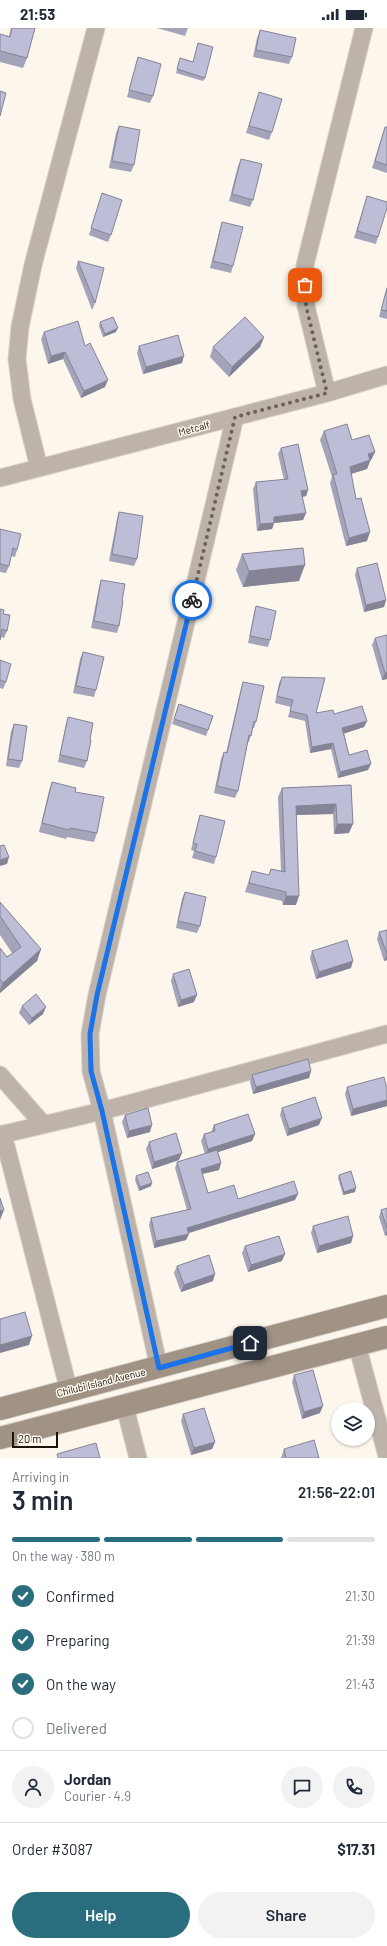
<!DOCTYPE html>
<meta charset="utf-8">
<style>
body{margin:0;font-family:Barlow,sans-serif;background:#f2f2f3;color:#1f2937;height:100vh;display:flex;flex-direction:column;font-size:15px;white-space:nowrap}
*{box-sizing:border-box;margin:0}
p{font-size:13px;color:#747a83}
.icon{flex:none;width:22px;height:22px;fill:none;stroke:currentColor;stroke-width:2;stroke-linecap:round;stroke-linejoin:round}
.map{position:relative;height:1430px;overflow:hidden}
.drawer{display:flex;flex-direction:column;background:#fff;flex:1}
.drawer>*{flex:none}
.controls{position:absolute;left:331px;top:1374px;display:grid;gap:8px}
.controls a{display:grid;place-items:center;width:44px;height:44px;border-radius:50%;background:#fff;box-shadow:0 1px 3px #0004;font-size:20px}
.scale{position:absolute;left:12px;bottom:10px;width:46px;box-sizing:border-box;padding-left:4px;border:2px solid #19130b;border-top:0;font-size:11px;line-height:14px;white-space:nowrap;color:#19130b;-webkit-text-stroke:3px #fdf6ec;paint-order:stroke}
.pin{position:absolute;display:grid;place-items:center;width:34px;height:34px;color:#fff;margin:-17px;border-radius:8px;box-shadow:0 2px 6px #0006}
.courier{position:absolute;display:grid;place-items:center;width:40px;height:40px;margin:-20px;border:3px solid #1a73e8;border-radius:50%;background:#fff;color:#222;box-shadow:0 1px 5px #0007}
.head em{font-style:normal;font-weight:600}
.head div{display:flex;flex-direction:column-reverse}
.head{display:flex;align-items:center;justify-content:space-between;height:68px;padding:0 12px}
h1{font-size:26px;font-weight:600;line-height:30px}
.bar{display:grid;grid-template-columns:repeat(4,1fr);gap:6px 4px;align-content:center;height:48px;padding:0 12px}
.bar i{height:5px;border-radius:3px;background:#e0e1e3}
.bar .selected{background:#296d7e}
.bar p{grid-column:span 4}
.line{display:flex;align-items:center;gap:10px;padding:0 12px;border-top:1px solid #e0e1e3}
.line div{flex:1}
.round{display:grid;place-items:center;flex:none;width:42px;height:42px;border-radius:21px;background:#f2f2f3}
ol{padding:0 12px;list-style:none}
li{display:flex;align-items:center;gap:12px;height:44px}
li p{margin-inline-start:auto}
li .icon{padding:4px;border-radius:50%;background:#296d7e;color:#fff;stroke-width:4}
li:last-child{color:#747a83}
li i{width:22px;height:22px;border:2px solid #e0e1e3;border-radius:50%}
.action{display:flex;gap:8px;margin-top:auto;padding:8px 12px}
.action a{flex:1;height:46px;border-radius:24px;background:#296d7e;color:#fff;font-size:16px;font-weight:600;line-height:46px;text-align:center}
.action a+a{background:#f2f2f3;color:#1f2937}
.status{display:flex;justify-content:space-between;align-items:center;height:28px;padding:0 20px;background:#fff;direction:ltr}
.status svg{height:11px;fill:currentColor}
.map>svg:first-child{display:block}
</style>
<div class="status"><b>21:53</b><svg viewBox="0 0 49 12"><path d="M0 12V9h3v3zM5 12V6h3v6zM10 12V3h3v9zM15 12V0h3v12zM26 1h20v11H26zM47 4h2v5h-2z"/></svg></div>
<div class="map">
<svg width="387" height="1430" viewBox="0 0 387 1430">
<rect width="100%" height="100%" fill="#fdf6ec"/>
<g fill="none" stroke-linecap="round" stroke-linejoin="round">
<!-- street casing -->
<g stroke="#d9d2c8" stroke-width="19">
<path id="street" d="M327,365l-21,-87 -1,-41 59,-237
M39,440l-17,-69 -5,-40 3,-32 13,-62 63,-237
M0,450l327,-85 60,-18
M0,1047l43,49
M3,1106l66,257
M0,1107l102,-24 285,-77
M357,1317l30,111
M159,1340l-57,-257 -11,-40 -1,-37 7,-39 138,-578
M125,1379l13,51"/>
</g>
<!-- secondary casing -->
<g stroke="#d9d2c8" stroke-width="24">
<path id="secondary" d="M0,1381l387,-103
M0,1410l387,-101"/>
</g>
<!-- street -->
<use href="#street" stroke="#bdb3ab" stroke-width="17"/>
<!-- secondary -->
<use href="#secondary" stroke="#a19286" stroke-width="22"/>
</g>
<!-- wall -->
<path fill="#a3a3b9" d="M11,0h24l-8,30 -4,10 -23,-6v-28l9,2z
M157,0h31l-3,8z
M260,2l32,27 -3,7 -36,-7 4,-19z
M198,15l7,35 -2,3 -27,-8 4,-15 13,4z
M138,29l15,39 -3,7 -23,-6z
M259,64l13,40 -3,8 -23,-7z
M119,98l15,39 -3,7 -22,-4 7,-35z
M385,99h2v46l-15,-5z
M241,131l12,41 -3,7 -21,-6 9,-35z
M102,165l9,42 -3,7 -19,-7z
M367,168l11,41 -2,7 -22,-6z
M222,194l11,44 -2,7 -21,-5 10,-39z
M78,233l17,42 -3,7 -16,-42z
M387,259v32l-8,-2z
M100,294l16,10 -13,5 -4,-11z
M44,304l41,14 20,41 -24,11 -18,-39 -15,5 -7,-25z
M264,309l-4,10 -31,30 -19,-20 3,-10z
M139,318l43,17 -39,11 -6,-21z
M324,403l28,9 23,12 -4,8 -1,1 -3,8 -16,5 5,25 11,42 -21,5 -16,-63 2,-6 -12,-37z
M281,420l27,42 -2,6 -4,1 4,16 -3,7 -29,3 -2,6 -15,2 -4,-42 3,-7 28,-2 -6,-26z
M119,484l18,47 -3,7 -25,-5 8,-42z
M0,501l17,21 -2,7 -4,-1 -2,10 -3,7 -6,-1z
M242,526l57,27 -56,6 -7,-17z
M357,540l29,32 -2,7 -20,5 -9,-37z
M101,552l21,21 -3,25 -2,7 -26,-5 8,-41z
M256,578l14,34 -2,7 -20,-4 6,-30z
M3,586l4,17 -3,7 -3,-1z
M375,610l12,41 -5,1 -10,-35z
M83,624l13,38 -2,7 -21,-4 7,-34z
M0,632l6,22 -3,7 -3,-1z
M282,649l34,36 18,1 33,7 -3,6 -20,6 5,22 19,15 -30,8 -7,-29 -21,4 -5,-32 -17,-4 3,-10 -16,-4 4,-20z
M243,654l13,40 -2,6h-1l-4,14h-1l-10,49 -3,7 -21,-5 7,-34 3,-7 2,1 15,-65z
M179,676l34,12 -7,20 -34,-12z
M68,689l22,22 -3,22 -3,7 -26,-6 8,-38z
M14,696l8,37 -3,7 -13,-2 5,-35z
M52,754l45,51 -3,9 -27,-5 -1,2 -27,-7 10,-41z
M351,757l-2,48 -15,1 -1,-20 -37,1v90h-13l-1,-4 -37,-9 7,-21 17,4 2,-6 10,2 -3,-74 4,-9z
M200,787l16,42 -2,7 -22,-6 2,-7 -3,-1 7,-28z
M185,864l15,34 -3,7 -21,-5 6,-29z
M0,874l41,47 -4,12 -37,32v-45l7,9 5,-4 -12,-18z
M387,902v30l-3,1 -7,-22 2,-7z
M312,923l39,17 -35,11 -6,-21z
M173,946l21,28 -16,5 -7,-26z
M22,978l21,8 -14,11 -10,-12z
M311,1043l-2,7 -56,16 -3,-12 2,-7z
M347,1059l40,2v17l-36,10 -6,-22z
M282,1080l37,17 -32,11 -7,-21z
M125,1087l25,17 -23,6 -5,-16z
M214,1097l41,9 -3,7 -34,11 3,11 -2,7 -17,4 6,19 30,6 57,1 -106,33 -3,7 -32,8 -5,-23 2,-7 36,-8 -12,-42 2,-6 28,-8 -4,-13 3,-7 7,-2z
M149,1114l30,18 -27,9 -6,-20z
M339,1147l16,17 -12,3 -5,-17z
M136,1148l15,10 -12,5 -4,-11z
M387,1180v27l-2,1 -6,-19 2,-7z
M313,1198l40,10 -2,7 -34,10 -6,-20z
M245,1218l37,15 -34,11 -6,-19z
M177,1238l36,15 -32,11 -7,-19z
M294,1347l26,38 -18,6 -10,-37z
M183,1386l32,28 -3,7 -21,6 -10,-34z
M284,1421l35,9h-38z"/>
<!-- shaded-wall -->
<path fill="#848496" d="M118,300l-2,4 -13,5 2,-3z
M264,309l-4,10 -31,30 3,-10z
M65,324l-2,7 -15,5 3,-8z
M184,328l-2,7 -39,11 3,-7z
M108,352l-3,7 -24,11 3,-7z
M375,424l-4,8 -1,1 -3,8 -20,6 3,-8 18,-13z
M308,462l-2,6 -8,2 3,-7z
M306,485l-3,7 -29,3 -2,6 -15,2 3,-7 14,-7z
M370,504l-3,9 -21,5 3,-8z
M305,537l-6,16 -56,6 6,-16z
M386,572l-2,7 -20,5 2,-7z
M387,644v7l-5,1 3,-7z
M367,693l-3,6 -24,8 2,-7z
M333,715l-2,6 -21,4 2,-6z
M371,736l-3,6 -30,8 2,-6z
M336,776l-3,10 -41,1 4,-9z
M337,796h16l-4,9 -15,1z
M9,829l-2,7 -7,2v-6z
M286,868h13l-3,9h-13z
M41,921l-4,12 -37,32v-3l3,-7z
M387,926v6l-3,1z
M353,933l-2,7 -35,11 3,-7z
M197,967l-3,7 -16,5 3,-7z
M46,979l-3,7 -14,11 3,-7z
M311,1043l-2,7 -56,16 3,-7z
M387,1072v6l-36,10 2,-7z
M322,1090l-3,7 -32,11 2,-7z
M152,1097l-2,7 -23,6 2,-7z
M255,1106l-3,7 -46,15 2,-7z
M182,1125l-3,7 -27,9 2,-7z
M221,1135l-2,7 -21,5 3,-6z
M152,1155l-1,3 -12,5 1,-4z
M356,1160l-1,4 -12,3 1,-3z
M298,1166l-3,6 -110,34 2,-6z
M4,1182l-4,10v-9z
M387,1202v5l-2,1z
M189,1206l-3,6 -32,8 2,-7z
M353,1208l-2,7 -34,10 2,-7z
M285,1226l-3,7 -34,11 3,-7z
M215,1246l-2,7 -32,11 3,-7z
M32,1308l-3,9 -29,8v-8z
M323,1378l-3,7 -18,6 2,-7z
M215,1414l-3,7 -21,6 3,-7z"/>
<!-- building -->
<path fill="#bdbdd7" stroke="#848496" d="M12,0h23l-8,30 -27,-7v-17l10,3z
M260,2l36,8 -4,19 -36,-7z
M198,15l15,4 -8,31 -28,-9 3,-11 13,4z
M138,29l23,7 -8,32 -24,-6z
M0,63l6,2 -6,23z
M259,64l23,7 -10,33 -23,-6z
M119,98l21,4 -6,35 -22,-4z
M385,99h2v38l-12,-4z
M241,131l21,5 -9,36 -21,-6z
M102,165l20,7 -11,35 -20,-7z
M367,168l20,6v6l-9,29 -21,-6z
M222,194l21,5 -10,39 -20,-5z
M78,233l26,7 -9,35z
M387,260v23l-6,-1z
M113,289l5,11 -13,6 -5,-12z
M245,289l19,20 -32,30 -19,-20z
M78,293l7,25 5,-3 18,37 -24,11 -19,-39 -14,4 -7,-24z
M178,307l6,21 -38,11 -7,-21z
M347,396l5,16 17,-5 6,17 -7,2 2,6 -20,7 6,32 5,-1 9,34 -21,6 -16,-64h4l-13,-43z
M298,416l10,46 -7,1 5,22 -32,4v6l-14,1 -4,-42 32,-3 -7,-31z
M119,484l24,4 -6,43 -25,-5z
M0,501l21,5 -4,16 -4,-2 -4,18 -9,-2z
M303,520l2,17 -56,6 -7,-17z
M377,535l9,37 -20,5 -9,-37z
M101,552l24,4 -3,17h1l-4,25 -25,-5z
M256,578l20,5 -6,29 -20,-4z
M0,581l4,1 -1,4 7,1 -3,16 -5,-2 -2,11z
M387,607v37l-2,1 -10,-35z
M83,624l21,5 -8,33 -20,-4z
M0,632l11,4 -5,18 -6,-2z
M282,649l43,1 -9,35 17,-3 1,4 28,-8 5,15 -25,7 7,27 18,-5 4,14 -31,8 -7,-29 -21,4 -5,-32 -17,-4 3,-11 -16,-4z
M243,654l21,4 -8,36 -2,-1 -3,15 -2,-1 -11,56 -21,-5 7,-34 3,1z
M179,676l34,12 -5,14 -34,-11z
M68,689l25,6 -3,16 1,1 -4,21 -27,-6z
M14,696l13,2 -5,35 -14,-2z
M52,754l24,6 -1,4 29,5 -7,36 -27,-5 -1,2 -27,-7z
M351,757l2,39h-16l-1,-20 -40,2 3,90h-13v-4l-37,-9 3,-12 17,4 2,-6 14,3 -3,-84z
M200,787l25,6 -9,36 -21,-6 2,-7 -4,-1z
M4,817l5,12 -9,3v-14z
M185,864l21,5 -6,29 -22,-5z
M0,874l41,47 -38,34 -3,-4v-31l7,9 14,-10 -21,-31z
M387,902v24l-8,-22z
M347,912l6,21 -34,11 -7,-21z
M189,941l8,26 -16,5 -8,-26z
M36,966l10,13 -14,11 -10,-12z
M308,1031l3,12 -55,16 -4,-12z
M384,1049l3,12v11l-34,9 -6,-22z
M315,1069l7,21 -33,11 -7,-21z
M148,1080l4,17 -23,6 -4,-16z
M248,1086l7,20 -47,15 -4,-15 11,-3 -1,-6z
M176,1105l6,20 -28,9 -5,-20z
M217,1122l4,13 -20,6 7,24 26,-8 4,14 56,-18 4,13 -111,34 2,6 -33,7 -5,-23 40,-9 -14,-47z
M351,1143l5,17 -12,4 -5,-17z
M148,1144l4,11 -12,4 -4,-11z
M0,1170l4,12 -4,1z
M387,1180v20l-6,-18z
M348,1188l5,20 -34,10 -6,-20z
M279,1208l6,18 -34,11 -6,-19z
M209,1227l6,19 -31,11 -7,-19z
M25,1284l7,24 -32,9v-26z
M313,1342l10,36 -19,6 -10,-37z
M204,1380l11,34 -21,6 -11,-34z
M314,1412l5,18h-33l-2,-9z
M96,1415l4,15h-42l-1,-4z"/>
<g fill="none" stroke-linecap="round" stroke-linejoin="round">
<!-- done -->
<path stroke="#69625a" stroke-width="4" stroke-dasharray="0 7.2" d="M192,572l43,-183 92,-24 -21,-87 -1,-21"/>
<!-- route -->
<path stroke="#1a73e8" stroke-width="5" d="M192,572l-95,395 -7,39 1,37 11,40 57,257 91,-25"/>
</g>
<g text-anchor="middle" stroke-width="3" stroke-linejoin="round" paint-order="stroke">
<!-- street labels -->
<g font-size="10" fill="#19130b" stroke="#fdf6ec">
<text transform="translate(194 400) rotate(-15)" y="4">Metcalf</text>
<text transform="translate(101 1354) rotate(-14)" y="4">Chilubi Island Avenue</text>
</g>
</g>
</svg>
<div class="controls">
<a><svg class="icon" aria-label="layers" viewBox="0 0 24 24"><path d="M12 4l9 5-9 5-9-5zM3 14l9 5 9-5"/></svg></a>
</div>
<div class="scale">20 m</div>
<div class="pin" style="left:305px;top:257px;background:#ea580c"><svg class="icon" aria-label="bag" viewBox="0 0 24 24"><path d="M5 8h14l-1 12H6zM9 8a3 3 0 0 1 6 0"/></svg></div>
<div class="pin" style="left:250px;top:1315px;background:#1f2937"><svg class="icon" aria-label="home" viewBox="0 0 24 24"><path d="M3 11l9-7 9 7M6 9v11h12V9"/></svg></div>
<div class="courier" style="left:192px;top:572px"><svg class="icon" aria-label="bike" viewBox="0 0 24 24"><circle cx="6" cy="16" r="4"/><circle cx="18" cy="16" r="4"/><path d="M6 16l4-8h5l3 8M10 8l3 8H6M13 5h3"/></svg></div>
</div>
<section class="drawer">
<div class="head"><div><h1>3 min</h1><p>Arriving in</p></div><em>21:56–22:01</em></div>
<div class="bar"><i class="selected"></i><i class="selected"></i><i class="selected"></i><i></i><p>On the way · 380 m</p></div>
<ol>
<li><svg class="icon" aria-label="check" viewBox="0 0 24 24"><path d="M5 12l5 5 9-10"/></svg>Confirmed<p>21:30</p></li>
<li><svg class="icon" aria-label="check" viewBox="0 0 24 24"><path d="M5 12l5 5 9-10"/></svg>Preparing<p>21:39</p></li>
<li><svg class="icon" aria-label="check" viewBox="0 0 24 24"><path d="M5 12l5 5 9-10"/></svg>On the way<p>21:43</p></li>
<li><i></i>Delivered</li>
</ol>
<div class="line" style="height:72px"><a class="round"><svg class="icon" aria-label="person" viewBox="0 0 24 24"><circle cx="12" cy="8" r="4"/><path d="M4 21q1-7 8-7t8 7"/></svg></a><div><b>Jordan</b><p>Courier · 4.9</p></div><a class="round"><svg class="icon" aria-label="chat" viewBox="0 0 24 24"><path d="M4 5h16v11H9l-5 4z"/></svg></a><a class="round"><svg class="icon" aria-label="phone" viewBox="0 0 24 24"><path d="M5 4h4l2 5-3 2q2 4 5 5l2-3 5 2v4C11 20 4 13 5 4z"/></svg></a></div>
<div class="line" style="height:52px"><div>Order #3087</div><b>$17.31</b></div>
<div class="action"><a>Help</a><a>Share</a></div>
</section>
